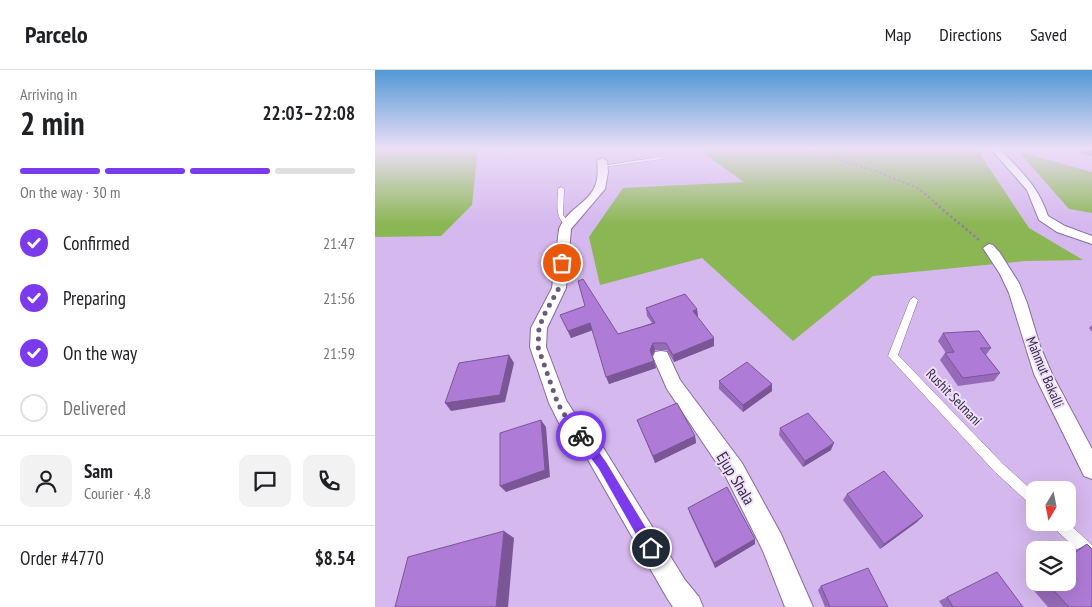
<!DOCTYPE html>
<meta charset="utf-8">
<style>
body{margin:0;font-family:"PT Sans Narrow",sans-serif;background:#f2f2f2;color:#202124;height:100vh;display:flex;flex-direction:column;font-size:19px;white-space:nowrap}
*{box-sizing:border-box;margin:0}
p{font-size:16px;color:#757577}
.icon{flex:none;width:28px;height:28px;fill:none;stroke:currentColor;stroke-width:2;stroke-linecap:round;stroke-linejoin:round}
.map{position:relative;flex:1;overflow:hidden}
.drawer{display:flex;flex-direction:column;background:#fff;width:375px}
.drawer>*{flex:none}
.needle{width:32px;rotate:190deg}
.buttons{position:absolute;left:651px;top:411px;display:grid;gap:10px}
.buttons a{display:grid;place-items:center;width:50px;height:50px;border-radius:10px;background:#fff;box-shadow:0 5px 20px #0002;font-size:25px}
.pin{position:absolute;display:grid;place-items:center;width:42px;height:42px;color:#fff;margin:-21px;border:2px solid #fff;border-radius:50%;box-shadow:0 1px 5px #0007}
.courier{position:absolute;display:grid;place-items:center;width:50px;height:50px;margin:-25px;border:4px solid #7c3aed;border-radius:50%;background:#fff;color:#222;box-shadow:0 1px 6px #0007}
.headline em{font-style:normal;font-weight:600}
.headline div{display:flex;flex-direction:column-reverse}
.headline{display:flex;align-items:center;justify-content:space-between;height:85px;padding:0 20px}
h1{font-size:32px;font-weight:600;line-height:38px}
.bar{display:grid;grid-template-columns:repeat(4,1fr);gap:8px 5px;align-content:center;height:60px;padding:0 20px}
.bar i{height:6px;border-radius:4px;background:#e0e0e0}
.bar .active{background:#7c3aed}
.bar p{grid-column:span 4}
.line{display:flex;align-items:center;gap:12px;padding:0 20px;border-top:1px solid #e0e0e0}
.line div{flex:1}
.round{display:grid;place-items:center;flex:none;width:52px;height:52px;border-radius:10px;background:#f2f2f2}
ol{padding:0 20px;list-style:none}
li{display:flex;align-items:center;gap:15px;height:55px}
li p{margin-inline-start:auto}
li .icon{padding:5px;border-radius:50%;background:#7c3aed;color:#fff;stroke-width:4}
li:last-child{color:#757577}
li i{width:28px;height:28px;border:2px solid #e0e0e0;border-radius:50%}
header{display:flex;align-items:center;gap:30px;box-sizing:border-box;height:70px;padding:0 25px;background:#fff;border-bottom:1px solid #e0e0e0}
header strong{font-size:24px}
nav{display:flex;gap:28px;margin-inline-start:auto;font-size:18px}
main{display:flex;flex:1;min-height:0}
.map>svg:first-child{display:block}
</style>
<header>
<strong>Parcelo</strong>
<nav><a>Map</a><a>Directions</a><a>Saved</a></nav>
</header>
<main>
<section class="drawer">
<div class="headline"><div><h1>2 min</h1><p>Arriving in</p></div><em>22:03–22:08</em></div>
<div class="bar"><i class="active"></i><i class="active"></i><i class="active"></i><i></i><p>On the way · 30 m</p></div>
<ol>
<li><svg class="icon" aria-label="check" viewBox="0 0 24 24"><path d="M5 12l5 5 9-10"/></svg>Confirmed<p>21:47</p></li>
<li><svg class="icon" aria-label="check" viewBox="0 0 24 24"><path d="M5 12l5 5 9-10"/></svg>Preparing<p>21:56</p></li>
<li><svg class="icon" aria-label="check" viewBox="0 0 24 24"><path d="M5 12l5 5 9-10"/></svg>On the way<p>21:59</p></li>
<li><i></i>Delivered</li>
</ol>
<div class="line" style="height:90px"><a class="round"><svg class="icon" aria-label="person" viewBox="0 0 24 24"><circle cx="12" cy="8" r="4"/><path d="M4 21q1-7 8-7t8 7"/></svg></a><div><b>Sam</b><p>Courier · 4.8</p></div><a class="round"><svg class="icon" aria-label="chat" viewBox="0 0 24 24"><path d="M4 5h16v11H9l-5 4z"/></svg></a><a class="round"><svg class="icon" aria-label="phone" viewBox="0 0 24 24"><path d="M5 4h4l2 5-3 2q2 4 5 5l2-3 5 2v4C11 20 4 13 5 4z"/></svg></a></div>
<div class="line" style="height:65px"><div>Order #4770</div><b>$8.54</b></div>
</section>
<div class="map">
<svg width="717" height="537" viewBox="0 0 717 537">
<rect width="100%" height="100%" fill="#d5b8ee"/>
<!-- green -->
<path fill="#8bb654" d="M0,78h103l-6,57 -31,31 -66,1z
M321,78h280l53,80 54,32 -58,1 -152,15 -80,65 -91,-83 -102,27 -11,-48 34,-49 121,-6z
M644,82l73,20v41l-23,-4z"/>
<g fill="none" stroke-linecap="round" stroke-linejoin="round">
<!-- lane casing -->
<g stroke="#876b9e" stroke-width="1">
<path id="lane" d="M285,87l2,1v1l-59,8 -2,-1z
M186,117l3,2 -1,26 7,9 -3,2c-13,-8 -9,-23 -9,-37z
M539,227l4,3 -20,55 105,109 32,29v14l-4,-2 -36,-33 -105,-114 -2,-2 22,-56z
M677,452h15l25,23v16l-5,-2 -34,-32z"/>
</g>
<!-- street casing -->
<g stroke="#876b9e" stroke-width="2">
<path id="street" d="M615,78h9c23,25 38,36 49,68l17,10 27,10v8l-35,-12 -18,-12 -12,-30z
M227,88l5,3 1,11 -3,17 -34,40 -5,59 -19,40 -1,19 20,53 7,11 28,33 84,136 14,17 4,10h-30l-6,-9 -80,-140 -28,-35 -10,-20 -19,-56 1,-19 21,-40 7,-59c12,-29 44,-25 38,-68z
M614,174l4,1 7,8 19,30 8,20 13,43 12,28 40,75v30l-8,-3 -50,-102 -25,-81 -9,-19 -17,-26z
M286,281l6,1 13,28 62,83 39,71 32,73h-28l-22,-56 -37,-74 -59,-88 -14,-32 2,-5z"/>
</g>
<!-- path-far1 -->
<path stroke="#927ca5" stroke-width="2" stroke-dasharray="2.5 2.5" stroke-linecap="butt" d="M428,78l75,24 40,16 19,16"/>
<!-- path -->
<path stroke="#927ca5" stroke-width="2.5" stroke-dasharray="2.5 2.5" stroke-linecap="butt" d="M560,133l44,37"/>
<!-- lane -->
<use href="#lane" fill="#fff" fill-rule="evenodd"/>
<!-- street -->
<use href="#street" fill="#fff" fill-rule="evenodd"/>
</g>
<!-- wall -->
<path fill="#966ab8" d="M706,78h11v8l-14,-3z
M210,236l33,28 34,-11 -5,-7 -1,-8 51,1 1,8h-1l17,29 -40,16 -7,-12h-12l-3,6 4,12 -47,16 -16,-54 -22,8 -11,-23z
M717,255v7l-3,-4z
M568,263l48,15 -5,7 14,18 -6,8 -36,5 -18,-26 5,-7h1l-8,-12z
M344,311l53,10 -29,21 -24,-23z
M262,350l58,16 1,7 -41,20z
M405,358l51,22 -28,17 -24,-32z
M472,424l70,28 -37,27 -37,-49z
M313,438l67,31v5l-40,24 -25,-54z
M712,474l5,63h-44l-19,-22 6,-5v2h32v-27l5,-3z
M446,516l67,21h-63l-7,-17z
M572,527l76,10h-80l-4,-6z"/>
<!-- shaded-wall -->
<path fill="#7a5696" d="M322,239l1,8 -4,1 -1,-7z
M215,253l3,7 -22,8 -3,-7z
M339,268v8l-40,16 -1,-7z
M278,273l2,7 -4,8 -1,-8z
M134,285l5,8 -9,39 -54,9 -6,-8z
M279,291l2,7 -47,16 -3,-7z
M397,314v7l-29,21v-7z
M166,350l5,7 4,50 -44,15 -6,-6z
M320,366l1,7 -41,20 -2,-7z
M459,373l-3,7 -28,17 2,-6z
M548,446l-6,6 -37,27 4,-5z
M129,461l10,7 -6,69h-12z
M380,469v5l-40,24 -1,-5z"/>
<!-- building -->
<path fill="#ae7bd6" stroke="#7a5696" d="M208,209l35,55 37,-11 -9,-15 39,-14 12,15 -4,2 21,27 -41,17 -7,-12h-13l-3,7 4,11 -48,16 -16,-54 -22,8 -8,-16 25,-9 -7,-25z
M604,261l12,17h-11l20,25 -37,5 -18,-25 9,-1 -11,-19z
M134,285l-9,40 -55,8 14,-40z
M372,292l25,22 -29,21 -24,-24z
M302,333l18,33 -42,20 -16,-36z
M433,343l26,30 -29,18 -25,-33z
M166,350l4,50 -45,16v-53z
M509,401l39,45 -39,28 -37,-50z
M352,417l28,52 -41,24 -26,-55z
M129,461l-8,76h-101l13,-50z
M712,474l5,5v58h-23l-23,-25h21v-23z
M493,498l20,39h-58l-9,-21z
M622,502l26,35h-70l-6,-10z"/>
<!-- sky -->
<linearGradient id="sky" x2="0" y2="1"><stop stop-color="#5298d5"/><stop offset="0.51" stop-color="#ecdff7"/><stop offset="1" stop-color="#ecdff7" stop-opacity="0"/></linearGradient>
<rect width="717" height="154" fill="url(#sky)"/>
<!-- route -->
<path fill="#7c3aed" d="M206,361l4,2 21,29 49,81 2,5 -2,4 -4,2 -5,-2 -47,-83 -22,-30v-6z"/>
<g fill="none" stroke-linecap="round" stroke-linejoin="round">
<!-- done -->
<path stroke="#6c5a7b" stroke-width="5" stroke-dasharray="0 9" d="M187,193l-3,25 -15,27 -5,13 -1,19 20,57 8,13 15,19"/>
</g>
<g text-anchor="middle" stroke-width="4" stroke-linejoin="round" paint-order="stroke">
<!-- street labels -->
<g font-size="14" fill="#33273d" stroke="#eedffb">
<text transform="translate(670 302) rotate(67)" y="5">Mahmut Bakalli</text>
<text transform="translate(579 327) rotate(46)" y="5">Rushit Selmani</text>
</g>
<!-- near-street labels -->
<g font-size="16" fill="#33273d" stroke="#eedffb">
<text transform="translate(361 408) rotate(59)" y="6">Ejup Shala</text>
</g>
</g>
</svg>
<div class="buttons">
<a><svg class="needle" viewBox="-14 -14 28 28"><path d="M0-13l5 13h-10z" fill="#e53935"/><path d="M0 13l5-13h-10z" fill="#757577"/></svg></a>
<a><svg class="icon" aria-label="layers" viewBox="0 0 24 24"><path d="M12 4l9 5-9 5-9-5zM3 14l9 5 9-5"/></svg></a>
</div>
<div class="pin" style="left:187px;top:193px;background:#ea580c"><svg class="icon" aria-label="bag" viewBox="0 0 24 24"><path d="M5 8h14l-1 12H6zM9 8a3 3 0 0 1 6 0"/></svg></div>
<div class="pin" style="left:276px;top:478px;background:#1f2937"><svg class="icon" aria-label="home" viewBox="0 0 24 24"><path d="M3 11l9-7 9 7M6 9v11h12V9"/></svg></div>
<div class="courier" style="left:206px;top:366px"><svg class="icon" aria-label="bike" viewBox="0 0 24 24"><circle cx="6" cy="16" r="4"/><circle cx="18" cy="16" r="4"/><path d="M6 16l4-8h5l3 8M10 8l3 8H6M13 5h3"/></svg></div>
</div>
</main>
